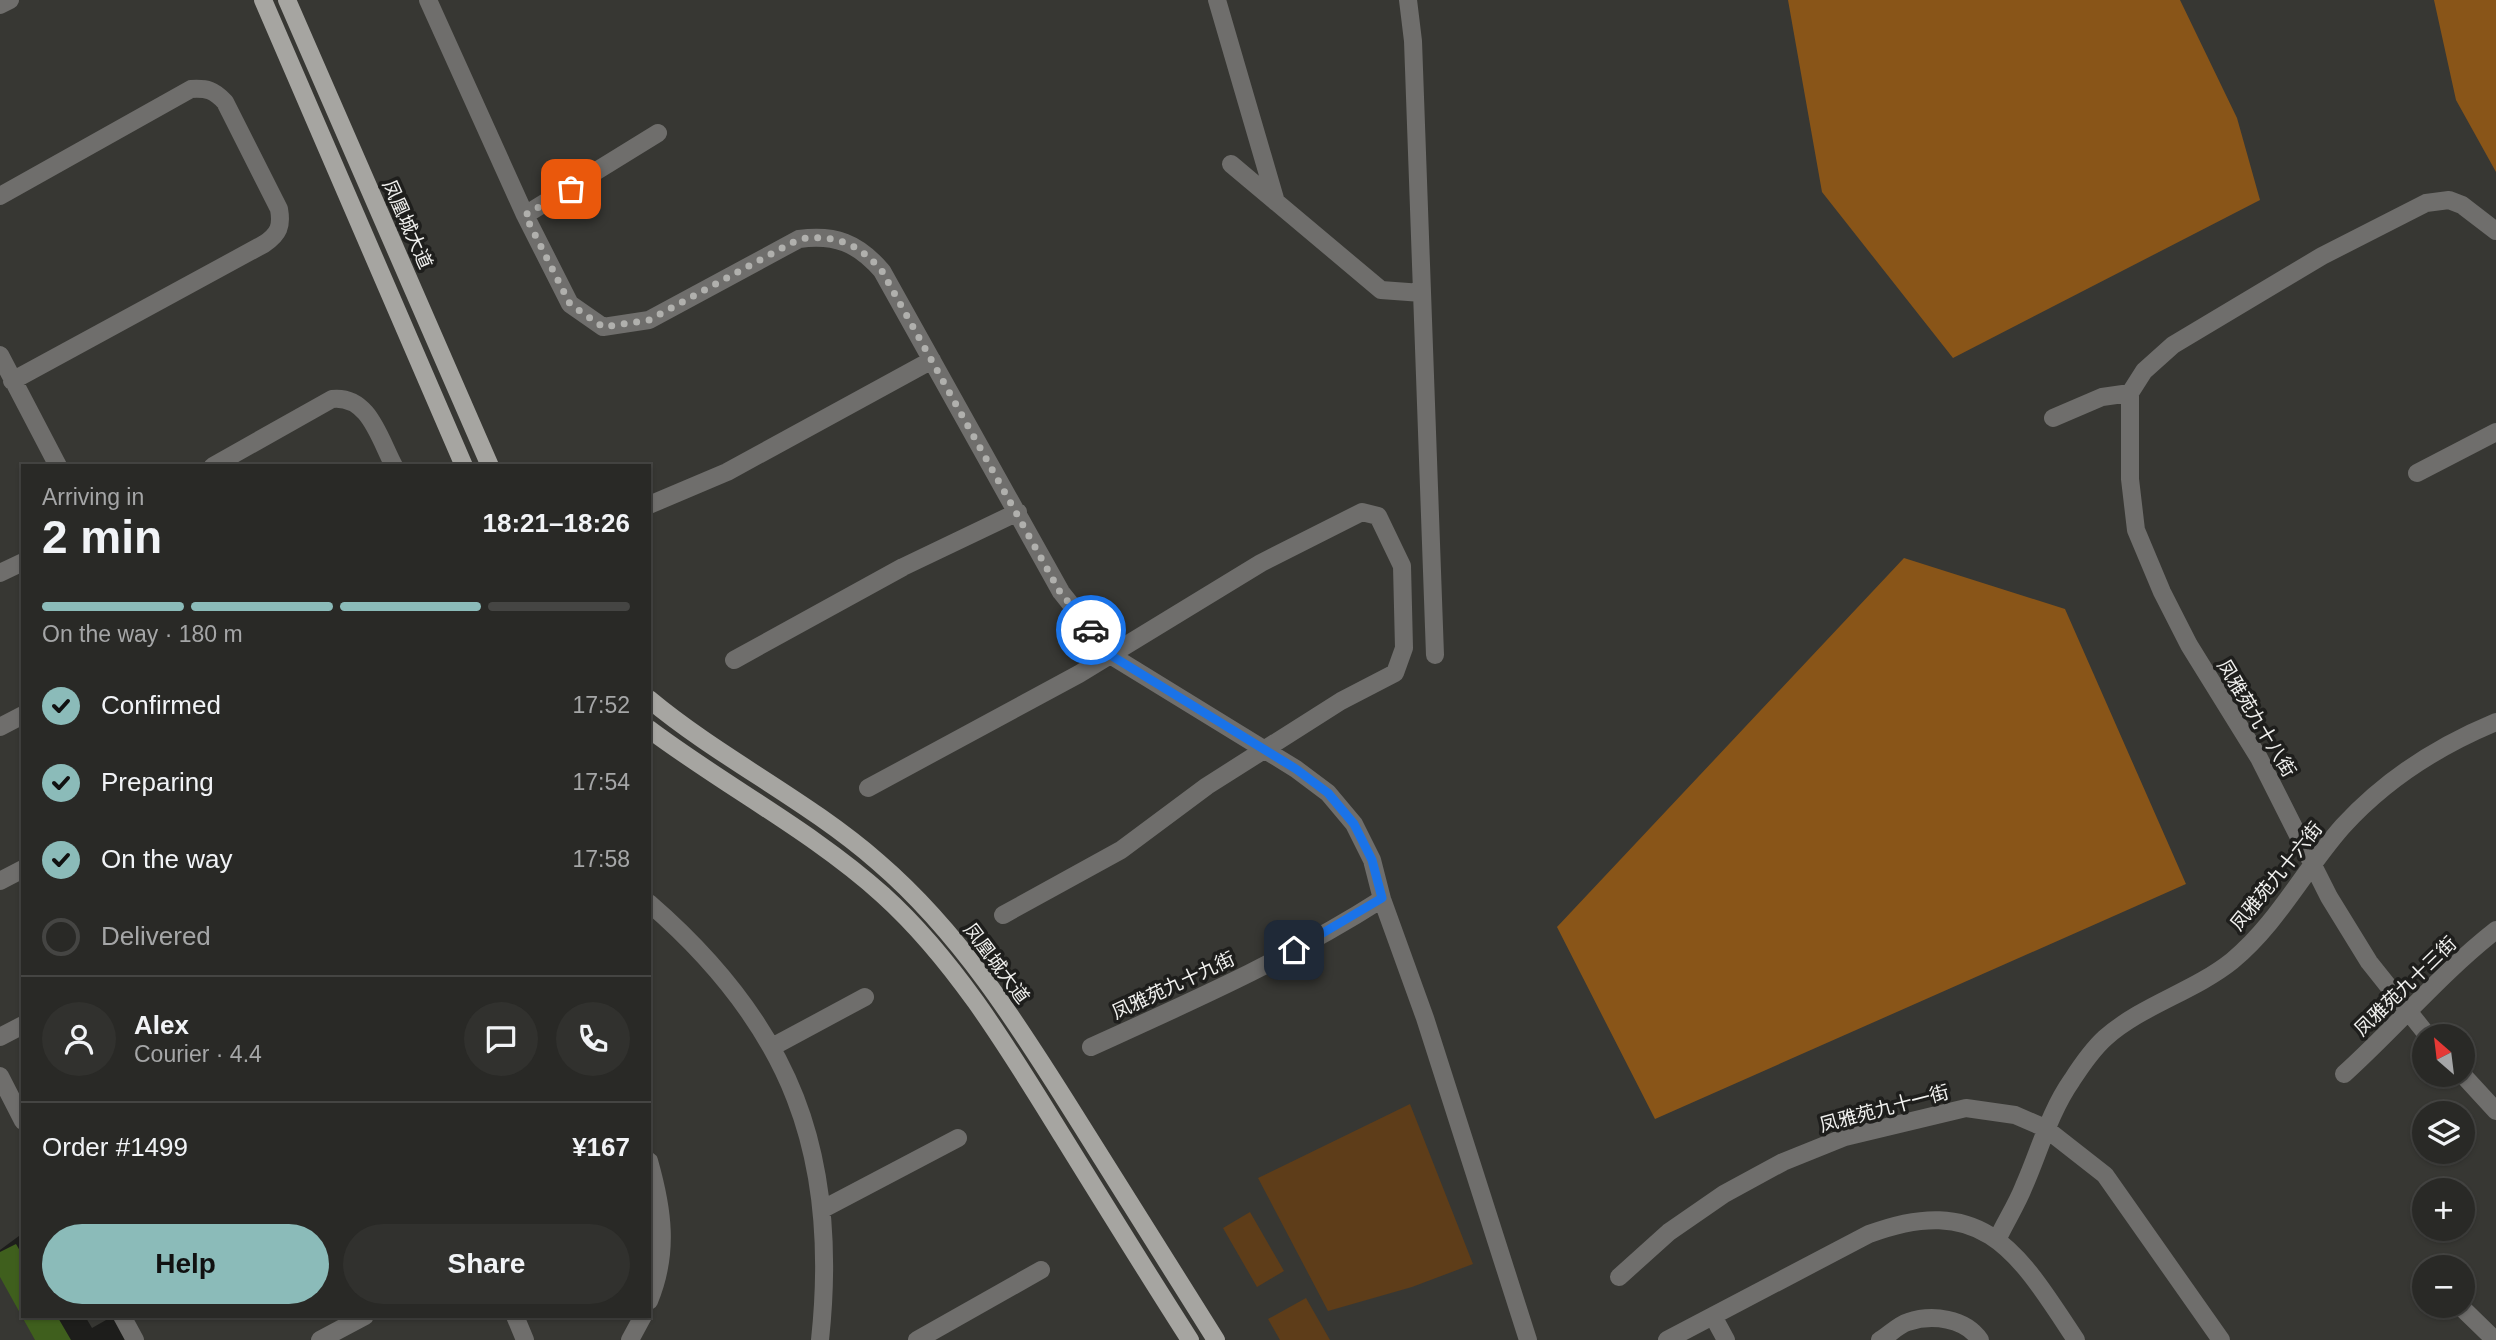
<!DOCTYPE html>
<meta charset="utf-8">
<style>
body{margin:0;font-family:Helvetica,"Noto Sans SC",sans-serif;background:#31312e;color:#f1f3f6;height:100vh;display:flex;flex-direction:column;font-size:26px;white-space:nowrap}
*{box-sizing:border-box;margin:0}
p{font-size:23px;color:#a5a6a7}
.icon{flex:none;width:38px;height:38px;fill:none;stroke:currentColor;stroke-width:2;stroke-linecap:round;stroke-linejoin:round}
.map{position:relative;flex:1;overflow:hidden}
.details{position:absolute;left:21px;top:464px;width:630px;height:854px;display:flex;flex-direction:column;background:#292926;border-radius:0px;box-shadow:0 2px 5px #0004,0 0 0 2px #454543}
.details>*{flex:none}
.needle{width:46px;rotate:332deg}
.tools{position:absolute;left:2412px;top:1024px;display:grid;gap:14px}
.tools a{display:grid;place-items:center;width:63px;height:63px;border-radius:50%;background:#292926;box-shadow:0 2px 5px #0004,0 0 0 2px #454543;font-size:35px}
.pin{position:absolute;display:grid;place-items:center;width:60px;height:60px;color:#fff;margin:-30px;border-radius:14px;box-shadow:0 4px 10px #0006}
.courier{position:absolute;display:grid;place-items:center;width:70px;height:70px;margin:-35px;border:5px solid #1a73e8;border-radius:50%;background:#fff;color:#222;box-shadow:0 2px 9px #0007}
.summary em{font-style:normal;font-weight:800}
.summary div{display:flex;flex-direction:column-reverse}
.summary{display:flex;align-items:center;justify-content:space-between;height:119px;padding:0 21px}
h1{font-size:46px;font-weight:800;line-height:52px}
.bar{display:grid;grid-template-columns:repeat(4,1fr);gap:10px 7px;align-content:center;height:84px;padding:0 21px}
.bar i{height:9px;border-radius:5px;background:#454543}
.bar .on{background:#8bbbb9}
.bar p{grid-column:span 4}
.line{display:flex;align-items:center;gap:18px;padding:0 21px;border-top:2px solid #454543}
.line div{flex:1}
.round{display:grid;place-items:center;flex:none;width:74px;height:74px;border-radius:37px;background:#31312e}
ol{padding:0 21px;list-style:none}
li{display:flex;align-items:center;gap:21px;height:77px}
li p{margin-inline-start:auto}
li .icon{padding:7px;border-radius:50%;background:#8bbbb9;color:#111;stroke-width:4}
li:last-child{color:#a5a6a7}
li i{width:38px;height:38px;border:4px solid #454543;border-radius:50%}
.action{display:flex;gap:14px;margin-top:auto;padding:14px 21px}
.action a{flex:1;height:80px;border-radius:42px;background:#8bbbb9;color:#111;font-size:28px;font-weight:800;line-height:80px;text-align:center}
.action a+a{background:#31312e;color:#f1f3f6}
.map>svg:first-child{display:block}
</style>
<div class="map">
<svg width="2496" height="1340" viewBox="0 0 2496 1340">
<rect width="100%" height="100%" fill="#373733"/>
<!-- green -->
<path fill="#5e3d19" d="M1410,1104l63,160 -61,23 -84,24 -70,-133z
M1250,1212l34,59 -27,16 -34,-59z
M1306,1298l24,42h-50l-12,-21z"/>
<!-- forest -->
<path fill="#895518" d="M1788,0h392l57,118 23,82 -307,158 -131,-166z
M2434,0h62v172l-40,-72z
M1904,558l161,51 121,275 -531,235 -98,-192z"/>
<!-- shadow -->
<path fill="#0007" d="M23,1233v81l-23,-40v-24z
M24,1316h61l7,12 21,-12h9l14,24h-99z"/>
<!-- building -->
<path fill="#3f5f1d" d="M16,1244l7,12v60h34l14,24h-36l-35,-63v-25z"/>
<g fill="none" stroke-linecap="round" stroke-linejoin="round">
<!-- minor -->
<path stroke="#6f6e6c" stroke-width="18" d="M428,0l97,215 45,89 33,23 46,-7 150,-81c36,-5 59,4 83,32l179,321 51,64 184,113 32,24 26,31 18,36 10,39 43,119 103,322
M1217,0l59,202
M1408,0l5,41 22,614
M0,5l10,-5
M1231,164l150,126 41,3
M0,196l191,-107c16,-1 23,1 34,13l54,107c3,17 0,25 -15,35l-252,137
M525,215l133,-82
M0,355l58,111
M2053,418l49,-21 28,-4
M213,466l119,-67c37,-4 47,39 62,67
M2417,473l79,-41
M649,505l78,-33 205,-112
M0,573l23,-11
M734,660l169,-93 115,-55
M0,727l23,-12
M868,788l211,-114 182,-111 101,-51 16,4 24,50 2,82 -9,25 -54,28 -134,85 -86,64 -118,65
M0,881l23,-12
M649,903c142,123 191,251 171,437
M2428,1036l-59,-74 -40,-65 -70,-139 -70,-113 -27,-53 -26,-62 -6,-51v-86l14,-22 29,-26 149,-89 104,-53 23,-3 13,5 34,26
M0,1037l23,-12
M772,1047l93,-50
M1091,1047c99,-45 199,-89 291,-148
M2344,1074c52,-47 97,-101 152,-144
M2462,1074l34,37
M0,1076l23,45
M649,1161c14,49 20,92 0,140
M823,1209l135,-71
M1998,1238c8,-17 19,-34 26,-52 16,-36 25,-73 48,-106 9,-14 21,-31 33,-42 37,-33 88,-46 127,-77 46,-38 72,-91 111,-135 43,-47 95,-80 153,-104
M1619,1277l50,-45 55,-38 59,-32 62,-25 121,-29 49,7 30,13 60,47 116,165
M2460,1306l35,34
M122,1316l13,24
M515,1316l10,24
M1713,1316l13,24
M320,1340l45,-24
M630,1340l13,-24
M917,1340l124,-70
M1667,1340l202,-106c116,-43 150,20 207,106
M1880,1340c9,-5 18,-15 28,-18 24,-8 57,-4 72,18"/>
<!-- major -->
<path stroke="#a6a5a1" stroke-width="18" d="M263,0l201,466
M287,0l203,466
M649,699c72,60 158,101 229,163 85,73 144,169 203,263 45,72 90,144 135,215
M649,729c76,57 163,102 234,166 74,67 128,158 180,242 42,68 84,136 127,203"/>
</g>
<g fill="none" stroke-linecap="round" stroke-linejoin="round">
<!-- done -->
<path stroke="#b0b0ad" stroke-width="7" stroke-dasharray="0 12.6" d="M571,189l-46,26 45,89 33,23 46,-7 150,-81c36,-5 59,4 83,32l178,321 31,38"/>
<!-- route -->
<path stroke="#1a73e8" stroke-width="9" d="M1091,630l21,26 184,113 32,24 26,31 18,36 10,38 -88,52"/>
</g>
<g text-anchor="middle" stroke-width="7" stroke-linejoin="round" paint-order="stroke">
<!-- street labels -->
<g font-size="19" fill="#f1f1ef" stroke="#1e1e1c">
<text transform="translate(408 224) rotate(66)" y="7">凤凰城大道</text>
<text transform="translate(2257 718) rotate(59)" y="7">凤雅苑九十八街</text>
<text transform="translate(2276 876) rotate(-51)" y="7">凤雅苑九十六街</text>
<text transform="translate(997 963) rotate(53)" y="7">凤凰城大道</text>
<text transform="translate(1173 985) rotate(-25)" y="7">凤雅苑九十九街</text>
<text transform="translate(2405 986) rotate(-44)" y="7">凤雅苑九十三街</text>
<text transform="translate(1884 1108) rotate(-15)" y="7">凤雅苑九十一街</text>
</g>
</g>
</svg>
<div class="tools">
<a><svg class="needle" viewBox="-14 -14 28 28"><path d="M0-13l5 13h-10z" fill="#e53935"/><path d="M0 13l5-13h-10z" fill="#a5a6a7"/></svg></a>
<a><svg class="icon" aria-label="layers" viewBox="0 0 24 24"><path d="M12 4l9 5-9 5-9-5zM3 14l9 5 9-5"/></svg></a>
<a>+</a>
<a>−</a>
</div>
<div class="pin" style="left:571px;top:189px;background:#ea580c"><svg class="icon" aria-label="bag" viewBox="0 0 24 24"><path d="M5 8h14l-1 12H6zM9 8a3 3 0 0 1 6 0"/></svg></div>
<div class="pin" style="left:1294px;top:950px;background:#1f2937"><svg class="icon" aria-label="home" viewBox="0 0 24 24"><path d="M3 11l9-7 9 7M6 9v11h12V9"/></svg></div>
<div class="courier" style="left:1091px;top:630px"><svg class="icon" aria-label="car" viewBox="0 0 24 24"><path d="M5 17H2v-5l4-1 3-4h7l3 4 3 1v5h-3M9 17h6M6 11h13"/><circle cx="7" cy="17" r="2"/><circle cx="17" cy="17" r="2"/></svg></div>
<section class="details">
<div class="summary"><div><h1>2 min</h1><p>Arriving in</p></div><em>18:21–18:26</em></div>
<div class="bar"><i class="on"></i><i class="on"></i><i class="on"></i><i></i><p>On the way · 180 m</p></div>
<ol>
<li><svg class="icon" aria-label="check" viewBox="0 0 24 24"><path d="M5 12l5 5 9-10"/></svg>Confirmed<p>17:52</p></li>
<li><svg class="icon" aria-label="check" viewBox="0 0 24 24"><path d="M5 12l5 5 9-10"/></svg>Preparing<p>17:54</p></li>
<li><svg class="icon" aria-label="check" viewBox="0 0 24 24"><path d="M5 12l5 5 9-10"/></svg>On the way<p>17:58</p></li>
<li><i></i>Delivered</li>
</ol>
<div class="line" style="height:126px"><a class="round"><svg class="icon" aria-label="person" viewBox="0 0 24 24"><circle cx="12" cy="8" r="4"/><path d="M4 21q1-7 8-7t8 7"/></svg></a><div><b>Alex</b><p>Courier · 4.4</p></div><a class="round"><svg class="icon" aria-label="chat" viewBox="0 0 24 24"><path d="M4 5h16v11H9l-5 4z"/></svg></a><a class="round"><svg class="icon" aria-label="phone" viewBox="0 0 24 24"><path d="M5 4h4l2 5-3 2q2 4 5 5l2-3 5 2v4C11 20 4 13 5 4z"/></svg></a></div>
<div class="line" style="height:91px"><div>Order #1499</div><b>¥167</b></div>
<div class="action"><a>Help</a><a>Share</a></div>
</section>
</div>
